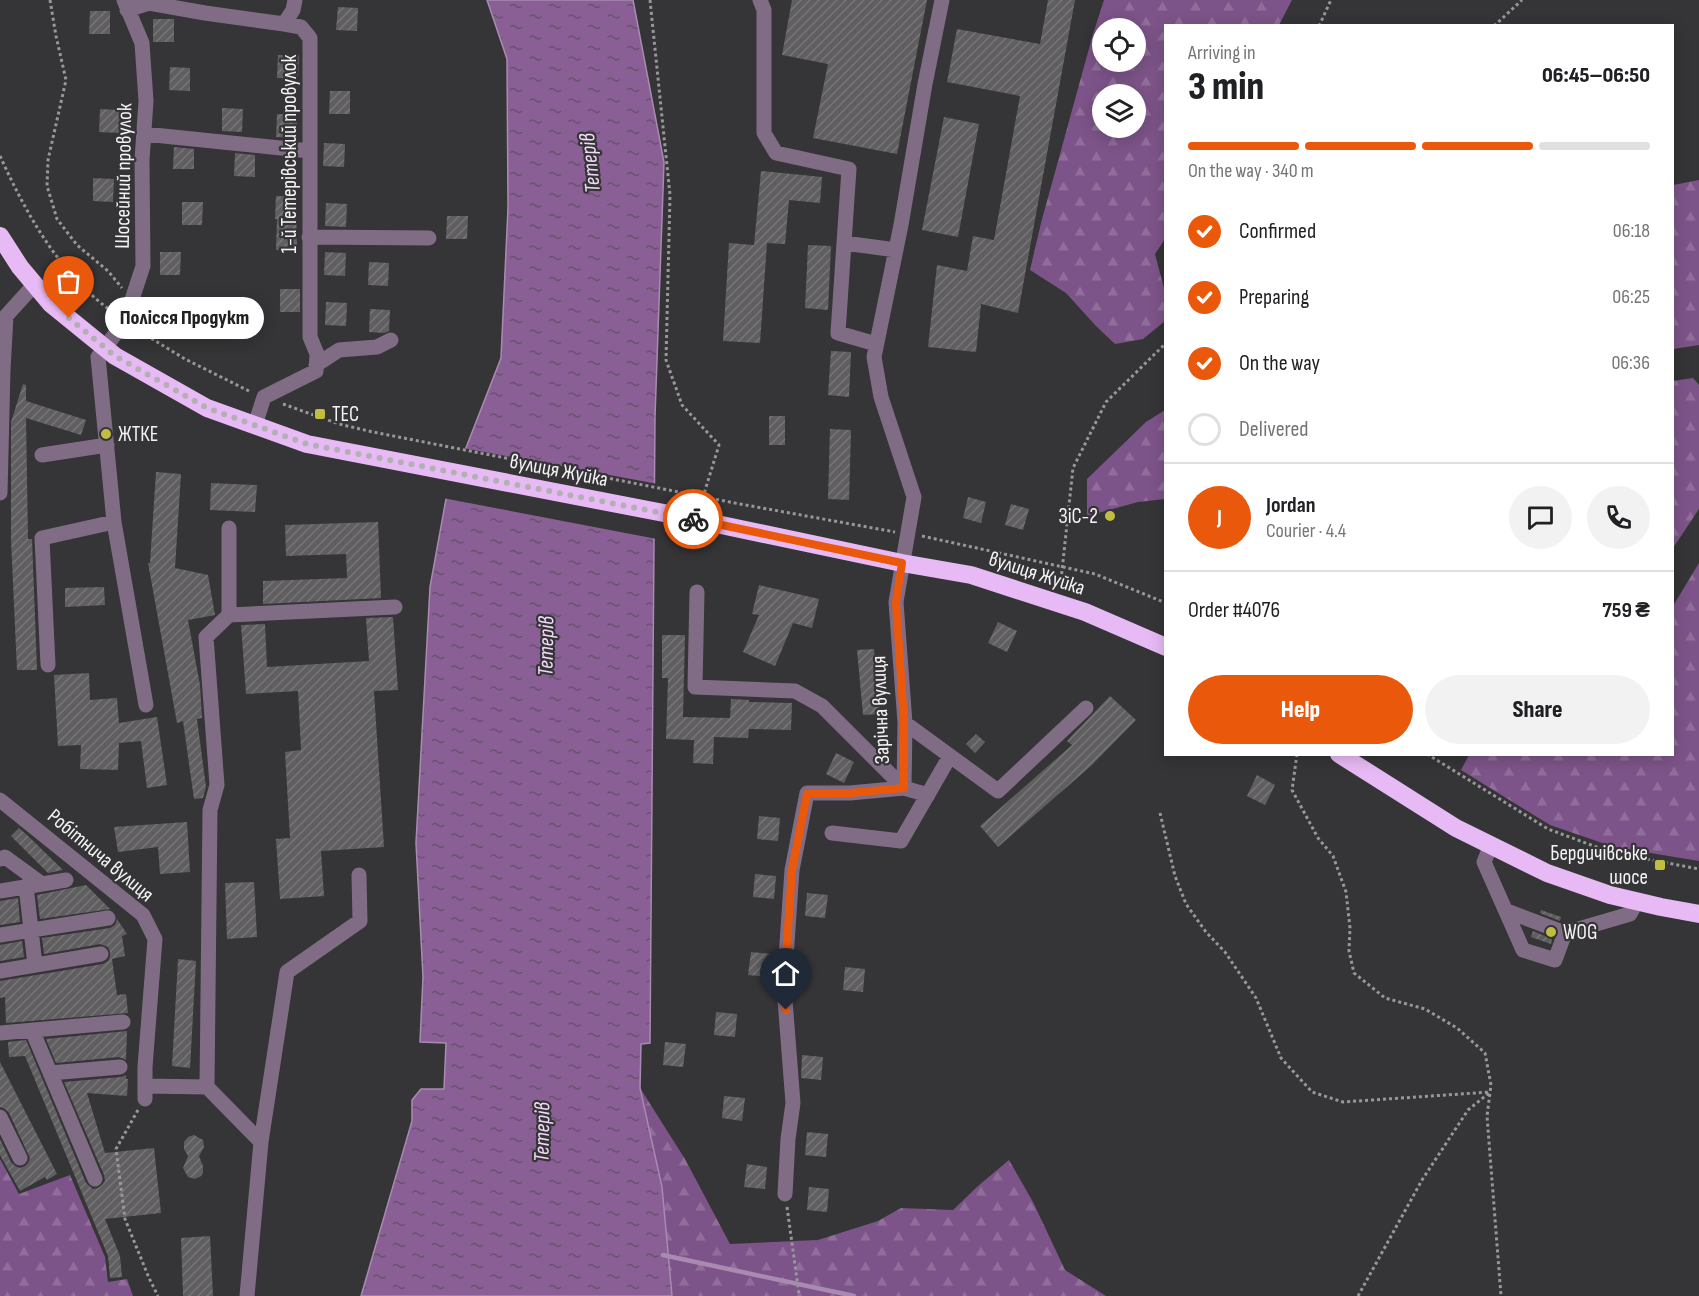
<!DOCTYPE html>
<meta charset="utf-8">
<style>
body{margin:0;font-family:"Sofia Sans Condensed",sans-serif;background:#f2f2f2;color:#202124;height:100vh;display:flex;flex-direction:column;font-size:22px;white-space:nowrap}
*{box-sizing:border-box;margin:0}
p{font-size:20px;color:#757577}
.icon{flex:none;width:33px;height:33px;fill:none;stroke:currentColor;stroke-width:2;stroke-linecap:round;stroke-linejoin:round}
.map{position:relative;flex:1;overflow:hidden}
.details{position:absolute;left:1164px;top:24px;width:510px;height:732px;display:flex;flex-direction:column;background:#fff;border-radius:0px;box-shadow:0 3px 15px #0003}
.details>*{flex:none}
.tools{position:absolute;left:1092px;top:18px;display:grid;gap:12px}
.tools a{display:grid;place-items:center;width:54px;height:54px;border-radius:50%;background:#fff;box-shadow:0 3px 15px #0003;font-size:30px}
.pin{position:absolute;display:grid;place-items:center;width:51px;height:51px;color:#fff;margin:-62px -26px;border-radius:50% 50% 50% 0;rotate:-45deg;box-shadow:0 0 6px #0007}
.pin .icon{rotate:45deg}
.courier{position:absolute;display:grid;place-items:center;width:60px;height:60px;margin:-30px;border:4px solid #ea580c;border-radius:50%;background:#fff;color:#222;box-shadow:0 2px 8px #0007}
.bubble{position:absolute;height:42px;border-radius:21px;background:#fff;box-shadow:0 3px 15px #0003;font-size:20px;font-weight:800;line-height:42px;text-align:center}
.overview em{font-style:normal;font-weight:800}
.overview div{display:flex;flex-direction:column-reverse}
.overview{display:flex;align-items:center;justify-content:space-between;height:102px;padding:0 24px}
h1{font-size:39px;font-weight:800;line-height:45px}
.bar{display:grid;grid-template-columns:repeat(4,1fr);gap:9px 6px;align-content:center;height:72px;padding:0 24px}
.bar i{height:8px;border-radius:4px;background:#e0e0e0}
.bar .selected{background:#ea580c}
.bar p{grid-column:span 4}
.line{display:flex;align-items:center;gap:15px;padding:0 24px;border-top:2px solid #e0e0e0}
.line div{flex:1}
.round{display:grid;place-items:center;flex:none;width:63px;height:63px;border-radius:32px;background:#f2f2f2}
ol{padding:0 24px;list-style:none}
li{display:flex;align-items:center;gap:18px;height:66px}
li p{margin-inline-start:auto}
li .icon{padding:6px;border-radius:50%;background:#ea580c;color:#fff;stroke-width:4}
li:last-child{color:#757577}
li i{width:33px;height:33px;border:3px solid #e0e0e0;border-radius:50%}
.action{display:flex;gap:12px;margin-top:auto;padding:12px 24px}
.action a{flex:1;height:69px;border-radius:36px;background:#ea580c;color:#fff;font-size:24px;font-weight:800;line-height:69px;text-align:center}
.action a+a{background:#f2f2f2;color:#202124}
.map>svg:first-child{display:block}
</style>
<div class="map">
<svg width="1699" height="1296" viewBox="0 0 1699 1296">
<defs>
<pattern id="forest-firs" width="22" height="20" patternUnits="userSpaceOnUse" patternTransform="scale(1.5)"><rect width="22" height="20" fill="#7d5489"/><path d="M5 1l3.5 6h-7zM16 11l3.5 6h-7z" fill="#906d9a"/></pattern>
<pattern id="water-ripples" width="26" height="14" patternUnits="userSpaceOnUse" patternTransform="scale(1.5)"><rect width="26" height="14" fill="#895f95"/><path d="M2 4q2-2 4 0t4 0M15 11q2-2 4 0t4 0" fill="none" stroke="#66536c"/></pattern>
<pattern id="building-hatch" width="6" height="6" patternUnits="userSpaceOnUse" patternTransform="scale(1.5)"><rect width="6" height="6" fill="#605e60"/><path d="M-1 1l2-2M0 6l6-6M5 7l2-2" fill="none" stroke="#777677"/></pattern>
</defs>
<rect width="100%" height="100%" fill="#353436"/>
<!-- forest -->
<path fill="url(#forest-firs)" fill-rule="evenodd" d="M1104,0h188l-13,25 -113,1v211l-11,17 10,38v29l-22,18 -28,5 -19,-18 -30,-33 -36,-23 11,-47 52,-189zM1136,28v34h-34v-34zM1136,94v34h-34v-34z
M1699,180v165l-26,4v-164z
M1693,378l6,7v124l-26,39v-167z
M1165,410v89l-27,3 -51,14v-37l59,-57z
M1699,563v298l-85,-14 -64,-22 -89,-55 8,-15 203,-1 1,-148z
M640,1088l45,71 45,85 88,-4 60,-19 23,-13 52,2 25,-24 31,-26 24,42 32,68 41,26h-434l-10,-109z
M0,1159l19,35 51,-19 35,82 3,25 19,-3 6,17h-133z"/>
<!-- water -->
<path fill="url(#water-ripples)" stroke="#a98bb2" stroke-width="1.5" d="M487,0h146l31,162 -9,255 -5,626 -9,1 -1,44 22,99 10,109h-311l51,-175v-21l9,-11h23l2,-46 -26,-1 3,-65 -7,-134 14,-256 16,-88 55,-141 7,-150 -1,-149z"/>
<!-- pier -->
<path fill="#353436" d="M463,448l195,36 -1,55 -214,-41z"/>
<g fill="none" stroke-linecap="round" stroke-linejoin="round">
<!-- stream -->
<path stroke="#a98bb2" stroke-width="4.5" d="M663,1255l191,41"/>
</g>
<!-- building -->
<path fill="url(#building-hatch)" d="M792,0h135l-30,154 -84,-16 15,-74 -46,-9z
M1048,0h27l-57,313 -37,-9 -5,48 -48,-5 9,-82 30,6 6,-35 21,4 26,-144 -73,-14 10,-53 83,15z
M338,7l20,1 -1,23 -21,-1z
M90,11h20v23h-21z
M153,19h21v23h-21z
M278,55h21l-1,23h-21z
M170,67l20,1v23l-21,-1z
M330,91h20v23h-21z
M222,108l21,1 -1,23 -20,-1z
M100,109l20,1 -1,23 -20,-1z
M277,114l20,1v23l-21,-1z
M944,117l35,7 -21,113 -36,-7z
M324,143l21,1 -1,23 -21,-1z
M174,147l20,2v20h-21z
M235,153l20,2v22l-21,-1z
M761,171l61,6 -2,26 -31,-3 -4,44 -18,-1 -7,100 -37,-2 6,-98 25,2z
M93,178l21,1 -1,23 -20,-1z
M276,196l20,1 1,54 -21,-1 1,-31h-2z
M182,202h21l-1,23h-20z
M326,203l21,1 -1,23 -21,-1z
M447,216h21l-1,23h-21z
M808,245l23,1 -3,64 -23,-2z
M160,252h21l-1,23h-20z
M325,252l21,1 -1,23 -21,-1z
M369,262l20,1 -1,23 -20,-1z
M280,289h20v23h-20z
M326,302l21,1 -1,23 -21,-1z
M189,306l20,1v23l-21,-1z
M370,309l20,1 -1,21 -5,2 -15,-1z
M831,351l20,1 -2,45 -21,-2z
M23,384l3,1v16l60,19 -5,15 -55,-17 2,121h4l5,131h-20l-6,-130v-118z
M769,416h16v29h-16z
M830,429l21,1 -2,70 -21,-1z
M156,472l25,2 -6,94 33,7 7,40 -27,5 12,65 2,33 -5,1 9,68 -3,11 -9,1 -11,-78 -6,2 -29,-160h2z
M211,483l46,2 -2,27 -45,-2z
M968,497l18,5 -5,21 -18,-5z
M1011,504l18,5 -6,21 -18,-5z
M378,522l3,76 -118,6v-23l84,-3 -1,-24 -60,2 -1,-31z
M759,585l60,14 -7,29 -19,-5 -18,43 -32,-14 16,-37 -7,-1z
M104,587l1,18 -40,2v-19z
M393,617l5,73 -24,1 10,156 -63,4 3,45 -44,3 -4,-60 14,-1 -5,-86 16,-2 -3,-59 -52,3 -5,-69 24,-1 2,43 102,-6 -3,-43z
M998,622l19,9 -10,21 -19,-9z
M662,635h23l-2,82 47,1 1,-19 18,1v2l43,1 -1,27 -42,-1 -1,9 -34,-1 -1,27 -20,-1 1,-23 -28,-1 2,-61h-6z
M874,649l6,65 -17,1 -6,-65z
M89,673l1,27 27,-2 2,25 38,-6 10,68 -20,3 -6,-47 -22,2 -1,27 -38,-1 1,-24 -23,1 -4,-71z
M1110,696l26,24 -44,45 -94,82 -18,-21 92,-81 -5,-4z
M976,734l9,8 -10,11 -9,-9z
M836,753l18,9 -10,21 -18,-9z
M1257,775l18,10 -10,20 -18,-9z
M759,816l21,2 -2,23 -21,-2z
M187,822l3,50 -30,2 -2,-27 -40,5 -4,-25z
M19,828l8,7 36,35 -15,3 -37,-37z
M755,874l21,2 -2,23 -21,-2z
M254,882l3,55 -30,2 -2,-56z
M86,885l24,24 -70,10 -3,-24z
M807,893l21,2 -3,23 -20,-2z
M18,898l2,24 -20,3v-24z
M1541,910l20,7 -1,4 -20,-8z
M117,919l10,15 -5,2 3,20 -13,3 5,36 9,-1 2,19 -122,10 -1,-26 -5,1v-17l103,-17 5,-3 2,-4v-5l-2,-5 -8,-3 -56,10 -2,-16 68,-10 5,-3z
M1533,931l19,8 -1,5 -20,-7z
M22,941l2,16 -24,4v-16z
M751,952l20,2 -2,23 -21,-2z
M178,959l18,2 -6,107 -18,-2z
M845,967l20,2 -2,23 -20,-2z
M716,1012l21,2 -2,23 -21,-2z
M127,1031l-1,29 -7,-3 -63,6 -10,-24z
M26,1040l60,143 7,6 5,-1 4,-3 3,-4 -1,-6 -40,-93 57,-5 5,-2v4h2l-1,17 -40,-3 18,60 49,-5 7,65 -56,6 15,37 2,21 -12,1 -2,-22 -83,-200 -16,1 -1,-15z
M665,1042l21,2 -3,23 -20,-2z
M802,1055l21,2 -2,23 -20,-2z
M0,1062l57,112 -10,6 -2,-3 -25,14 -20,-36v-16l11,23 4,4 5,2 5,-2 3,-3 2,-5 -21,-45 -4,-4 -5,-2z
M724,1096l21,2 -3,23 -20,-3z
M807,1132l21,2 -2,23 -21,-2z
M194,1135l9,5 1,7 -5,9 4,10v7l-2,3 -6,3 -7,-2 -5,-9 5,-12 -4,-7v-7l4,-5z
M747,1164l20,3 -2,22 -21,-2z
M809,1187l20,2 -2,23 -20,-2z
M210,1236l3,60h-30l-2,-58z"/>
<g fill="none" stroke-linecap="round" stroke-linejoin="round">
<!-- path -->
<path stroke="#989799" stroke-width="3" stroke-dasharray="3 3" stroke-linecap="butt" d="M50,0l6,36 10,44 -18,80 -1,26 10,33 20,26 31,26 14,17
M650,0l20,195 -4,165 16,45 37,40 -16,52
M1319,26l12,-26
M1494,26l28,-26
M0,156c27,59 59,118 114,157
M136,329l49,30 66,33
M283,404l56,20 34,8 367,72 155,28
M922,536l173,38 71,29
M1061,580l12,-112 33,-66 60,-59
M1297,754l-5,36 26,48 15,18 13,36 4,36 -1,23 5,22 31,25 40,11 32,19 28,25 6,32 -4,31 14,180
M1427,754l121,75 62,23 89,17
M1160,813l15,63 11,28 20,28 19,20 31,46 25,60 31,34 31,10 147,-10
M138,1110l-22,39 9,70 24,59 9,18
M787,1207l12,87
M1358,1296l64,-116 46,-70 21,-17"/>
<!-- minor -->
<path stroke="#806d85" stroke-width="15" d="M124,0l18,43 4,58 -4,59 1,106 -18,55 -27,36 16,165 32,183
M760,0l4,10v123l12,20 73,16 -5,74
M127,10l22,-7 56,10 79,11 17,3 9,11v299l7,17 -1,17 -52,26 -9,28
M284,24l9,-14 2,-10
M144,134l166,17
M309,237l120,1
M876,344l-38,-11 6,-90 52,7
M316,365l23,-15 38,-3 14,-7
M42,455l65,-10
M0,493l3,-123 3,-54 29,-32
M697,592l-2,95 100,4 27,15 82,82 24,7
M229,615l166,-8
M48,665l-6,-127 72,-16
M905,723l93,68 88,-83
M0,800l143,115 12,24 -10,128v32
M832,833l69,8 49,-85
M1491,845l-7,17 39,88 32,10 10,-27 65,-19 7,-13
M0,859l5,-2 37,27
M26,886l9,79
M0,891l66,-11
M1507,911l58,22
M0,935l108,-17
M0,971l101,-17
M32,1030l63,149
M0,1033l123,-11
M50,1073l70,-6
M145,1086l62,1 3,-277 7,-25 -11,-148 23,-22v-87
M207,1087l54,55 -14,154
M0,1117l20,41
M261,1142l26,-170 73,-51 -1,-46
M785,1194l3,-55 5,-36 -9,-116 8,-117 15,-77h43l54,-5 1,-65 -9,-121 18,-105 -33,-100 -7,-40 27,-132 24,-141 17,-84"/>
<!-- highway -->
<path stroke="#e8baf5" stroke-width="18" d="M0,236l20,31 31,37 64,52 92,52 100,36 362,70 233,49 69,12 114,37 81,35
M1339,754l117,74 91,45 63,22 51,12 38,7"/>
</g>
<g fill="none" stroke-linecap="round" stroke-linejoin="round">
<!-- done -->
<path stroke="#b2b0b2" stroke-width="6" stroke-dasharray="0 10.8" d="M69,318l46,38 92,52 100,36 386,75"/>
<!-- route -->
<path stroke="#ea580c" stroke-width="8" d="M693,519l209,44 -6,39 8,121v65l-54,5 -43,1 -15,76 -8,117 2,23"/>
</g>
<!-- markers -->
<g fill="#c0be41" stroke="#353436" stroke-width="2">
<rect x="314" y="408" width="12" height="12" rx="3"/>
<circle cx="106" cy="434" r="6"/>
<circle cx="1110" cy="516" r="6"/>
<rect x="1654" y="859" width="12" height="12" rx="3"/>
<circle cx="1551" cy="932" r="6"/>
</g>
<g text-anchor="middle" stroke-width="4.5" stroke-linejoin="round" paint-order="stroke">
<!-- street labels -->
<g font-size="21" fill="#f5f3f5" stroke="#353436">
<text transform="translate(289 154) rotate(-90)" y="7">1-й Тетерівський провулок</text>
<text transform="translate(123 176) rotate(-89)" y="7">Шосейний провулок</text>
<text transform="translate(559 470) rotate(11)" y="7">вулиця Жуйка</text>
<text transform="translate(1037 573) rotate(18)" y="7">вулиця Жуйка</text>
<text transform="translate(880 710) rotate(-92)" y="7">Зарічна вулиця</text>
<text transform="translate(101 855) rotate(40)" y="7">Робітнича вулиця</text>
</g>
<!-- poi labels -->
<g font-size="21" fill="#f5f3f5" stroke="#353436" text-anchor="start">
<text x="332" y="421">ТЕС</text>
<text x="118" y="441">ЖТКЕ</text>
<text x="1098" y="523" text-anchor="end">ЗіС-2</text>
<text x="1648" y="860" text-anchor="end">Бердичівське<tspan x="1648" dy="24">шосе</tspan></text>
<text x="1563" y="939">WOG</text>
</g>
<!-- water labels -->
<g font-size="22" font-style="italic" fill="#f2d9f9" stroke="#353436">
<text transform="translate(589 163) rotate(-96)" y="8">Тетерів</text>
<text transform="translate(545 646) rotate(-89)" y="8">Тетерів</text>
<text transform="translate(541 1132) rotate(-89)" y="8">Тетерів</text>
</g>
</g>
</svg>
<div class="tools">
<a><svg class="icon" aria-label="locate" viewBox="0 0 24 24"><circle cx="12" cy="12" r="6"/><path d="M12 2v4M12 18v4M2 12h4M18 12h4"/></svg></a>
<a><svg class="icon" aria-label="layers" viewBox="0 0 24 24"><path d="M12 4l9 5-9 5-9-5zM3 14l9 5 9-5"/></svg></a>
</div>
<div class="pin" style="left:69px;top:318px;background:#ea580c"><svg class="icon" aria-label="bag" viewBox="0 0 24 24"><path d="M5 8h14l-1 12H6zM9 8a3 3 0 0 1 6 0"/></svg></div>
<div class="pin" style="left:786px;top:1010px;background:#1f2937"><svg class="icon" aria-label="home" viewBox="0 0 24 24"><path d="M3 11l9-7 9 7M6 9v11h12V9"/></svg></div>
<div class="courier" style="left:693px;top:519px"><svg class="icon" aria-label="bike" viewBox="0 0 24 24"><circle cx="6" cy="16" r="4"/><circle cx="18" cy="16" r="4"/><path d="M6 16l4-8h5l3 8M10 8l3 8H6M13 5h3"/></svg></div>
<div class="bubble" style="left:105px;top:297px;width:159px">Полісся Продукт</div>
<section class="details">
<div class="overview"><div><h1>3 min</h1><p>Arriving in</p></div><em>06:45–06:50</em></div>
<div class="bar"><i class="selected"></i><i class="selected"></i><i class="selected"></i><i></i><p>On the way · 340 m</p></div>
<ol>
<li><svg class="icon" aria-label="check" viewBox="0 0 24 24"><path d="M5 12l5 5 9-10"/></svg>Confirmed<p>06:18</p></li>
<li><svg class="icon" aria-label="check" viewBox="0 0 24 24"><path d="M5 12l5 5 9-10"/></svg>Preparing<p>06:25</p></li>
<li><svg class="icon" aria-label="check" viewBox="0 0 24 24"><path d="M5 12l5 5 9-10"/></svg>On the way<p>06:36</p></li>
<li><i></i>Delivered</li>
</ol>
<div class="line" style="height:108px"><b class="round" style="background:#ea580c;color:#fff">J</b><div><b>Jordan</b><p>Courier · 4.4</p></div><a class="round"><svg class="icon" aria-label="chat" viewBox="0 0 24 24"><path d="M4 5h16v11H9l-5 4z"/></svg></a><a class="round"><svg class="icon" aria-label="phone" viewBox="0 0 24 24"><path d="M5 4h4l2 5-3 2q2 4 5 5l2-3 5 2v4C11 20 4 13 5 4z"/></svg></a></div>
<div class="line" style="height:78px"><div>Order #4076</div><b>759 ₴</b></div>
<div class="action"><a>Help</a><a>Share</a></div>
</section>
</div>
